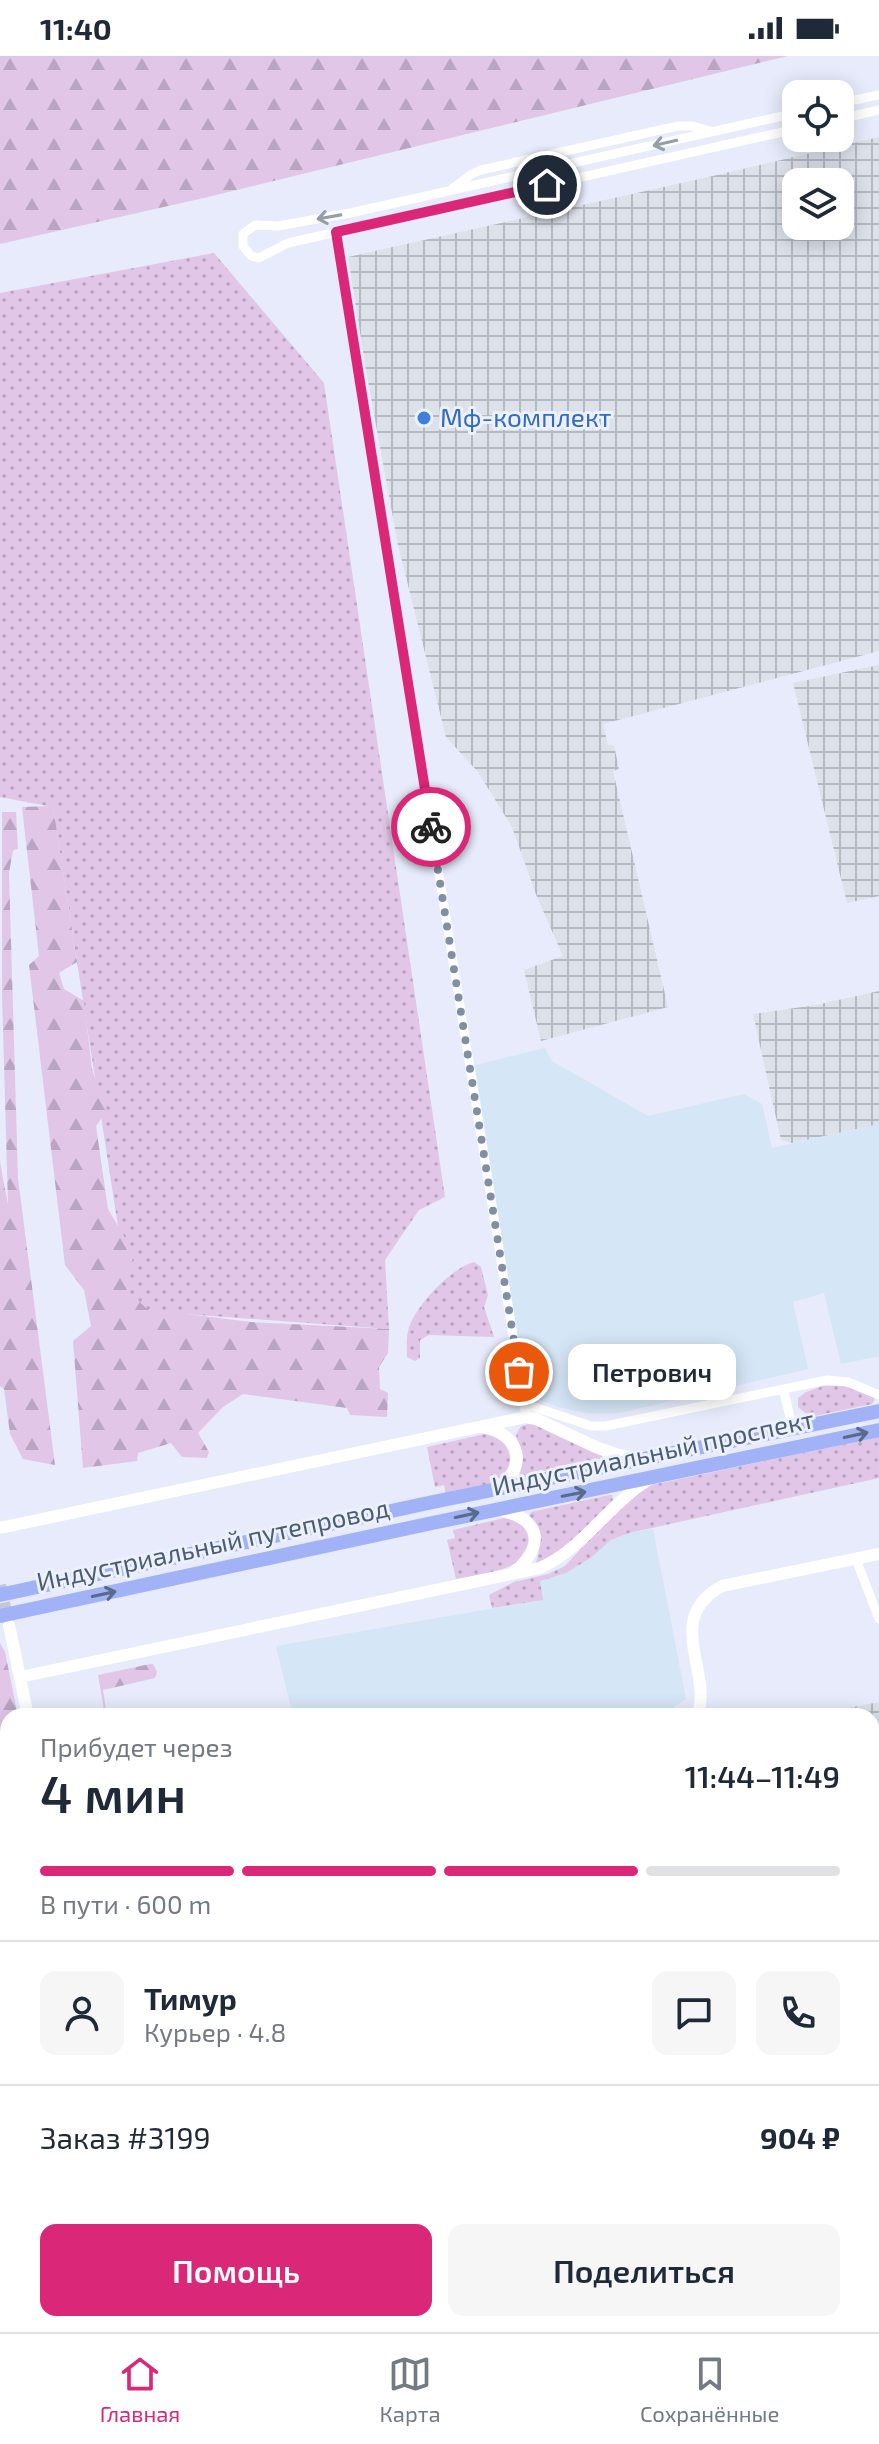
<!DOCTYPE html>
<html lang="ru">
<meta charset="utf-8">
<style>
body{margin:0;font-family:"Exo 2",sans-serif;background:#f6f6f7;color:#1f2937;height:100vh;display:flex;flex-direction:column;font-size:30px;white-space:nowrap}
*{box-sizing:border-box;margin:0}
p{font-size:26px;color:#747a83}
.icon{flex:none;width:44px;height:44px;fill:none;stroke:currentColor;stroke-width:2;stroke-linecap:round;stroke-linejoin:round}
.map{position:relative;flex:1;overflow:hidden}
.sheet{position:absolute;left:0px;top:1652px;width:880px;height:624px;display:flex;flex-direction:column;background:#fff;border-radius:24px 24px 0 0;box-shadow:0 4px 20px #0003}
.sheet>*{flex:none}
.controls{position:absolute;left:782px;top:24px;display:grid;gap:16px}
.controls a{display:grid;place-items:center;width:72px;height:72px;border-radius:16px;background:#fff;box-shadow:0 4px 20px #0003;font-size:40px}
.pin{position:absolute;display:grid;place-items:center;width:68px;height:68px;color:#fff;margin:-34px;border:4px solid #fff;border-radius:50%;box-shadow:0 2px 8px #0007}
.courier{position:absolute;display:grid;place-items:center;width:80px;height:80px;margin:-40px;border:6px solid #db2777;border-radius:50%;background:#fff;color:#222;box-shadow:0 2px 10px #0007}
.bubble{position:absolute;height:56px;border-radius:16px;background:#fff;box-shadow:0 4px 20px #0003;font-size:26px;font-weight:600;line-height:56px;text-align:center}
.headline em{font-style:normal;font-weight:600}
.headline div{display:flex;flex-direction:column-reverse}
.headline{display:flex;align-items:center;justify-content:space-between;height:136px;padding:0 40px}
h1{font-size:52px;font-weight:600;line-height:60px}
.bar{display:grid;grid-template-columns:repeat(4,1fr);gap:12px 8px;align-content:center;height:96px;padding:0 40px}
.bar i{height:10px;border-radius:6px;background:#e0e1e3}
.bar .active{background:#db2777}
.bar p{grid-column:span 4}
.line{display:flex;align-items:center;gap:20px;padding:0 40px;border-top:2px solid #e0e1e3}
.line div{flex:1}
.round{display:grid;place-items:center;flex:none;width:84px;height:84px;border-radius:16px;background:#f6f6f7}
.cta{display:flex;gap:16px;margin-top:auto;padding:16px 40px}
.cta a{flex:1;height:92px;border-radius:16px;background:#db2777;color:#fff;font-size:32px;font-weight:600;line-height:92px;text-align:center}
.cta a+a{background:#f6f6f7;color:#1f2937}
.status{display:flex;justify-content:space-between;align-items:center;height:56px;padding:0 40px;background:#fff;direction:ltr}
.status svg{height:22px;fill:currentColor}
.tab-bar{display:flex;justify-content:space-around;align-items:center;height:112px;border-top:2px solid #e0e1e3;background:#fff;font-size:22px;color:#747a83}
.tab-bar a{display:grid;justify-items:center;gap:4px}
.tab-bar .active{color:#db2777}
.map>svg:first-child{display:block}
</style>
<div class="status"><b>11:40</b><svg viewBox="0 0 49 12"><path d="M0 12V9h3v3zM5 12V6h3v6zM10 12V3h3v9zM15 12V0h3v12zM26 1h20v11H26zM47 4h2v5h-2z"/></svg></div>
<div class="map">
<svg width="879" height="2276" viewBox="0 0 879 2276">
<defs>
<pattern id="industrial-grid" width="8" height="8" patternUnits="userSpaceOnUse" patternTransform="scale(2)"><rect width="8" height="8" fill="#dde1ea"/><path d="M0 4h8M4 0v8" fill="none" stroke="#b5bac2"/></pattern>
<pattern id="grass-dots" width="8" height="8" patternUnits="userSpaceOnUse" patternTransform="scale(2)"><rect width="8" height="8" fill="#e1c6e8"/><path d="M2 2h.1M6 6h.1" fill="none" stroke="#b9a4c1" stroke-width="1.8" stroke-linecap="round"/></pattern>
<pattern id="forest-firs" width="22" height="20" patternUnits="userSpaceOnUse" patternTransform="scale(2)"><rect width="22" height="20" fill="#e1c6e8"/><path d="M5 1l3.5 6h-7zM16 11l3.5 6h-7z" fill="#b9a4c1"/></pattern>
</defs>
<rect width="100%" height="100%" fill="#e7ebfb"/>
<!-- commercial -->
<path fill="#d5e6f6" d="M545,992l7,13 96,55 96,-22 18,10 10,44 107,-24v232l-38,8 -17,-71 -31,9 15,67 -188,44h-33l-29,-6 -24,-9 -9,-20 -21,-124 -29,-189z
M653,1473l33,170 -17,11 -23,6h-353l-17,-70 266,-46 -3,-19 27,-8 26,-16 19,-17 18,-7z"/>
<!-- industrial -->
<path fill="url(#industrial-grid)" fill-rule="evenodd" d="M879,81v514l-276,73 5,21h6l5,24 -6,2 55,236 -127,34 -17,-71 39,-14 -26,-59 -25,-70 -34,-55 -32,-35 -48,-192 -32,-175 -18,-113 352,-78zM796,126h44v44h-44z
M879,609v231l-32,7 -54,-220z
M879,935v133l-87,19 -11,-3 -28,-126 63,-9z
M879,1646v630h-206l-1,-8h200v-608h-66z
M366,2268h67l14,8h-67z
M532,2268h101l2,8h-73l-26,-4z"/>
<!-- grass -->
<path fill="url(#grass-dots)" d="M214,197l110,130 121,814 -26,13 -34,50 4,69 -258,-19 -78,-503 -53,-10v-504z
M474,1206l7,5 7,28 -4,12 10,30 -65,-2 -9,5v18l-5,3 -8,-4c0,-8 -1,-18 1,-26 6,-24 43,-63 66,-69z
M823,1330h21l30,11v4l-2,3 -62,13 -12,-10v-9l8,-6z
M532,1367l69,31 2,4 -81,18 -2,-2 3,-17 -7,-22 5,-9z
M485,1378c26,4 34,32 12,46 -14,9 -36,10 -51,14l-2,-9 -9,2 -8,-40z
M879,1381v41l-250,55 -18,7 -19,17 -26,16 -26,8 3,19 -51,8 -3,-13 25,-13 34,-8 17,-8 63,-68 14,-11z
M609,1439h3l1,5 -47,51 -30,12c6,-20 4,-29 -7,-47l2,-4z
M504,1462c11,1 21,7 24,18 10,34 -50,38 -72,43l-9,-39 8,-2 -2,-8z"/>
<!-- forest -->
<path fill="url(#forest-firs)" d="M0,0h788l-580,141 -208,47z
M53,750l24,156 -18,11 5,16 20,12 8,68 14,43 -10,14 12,83 27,46 -7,14 1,23 18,17 104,13 138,7 -1,24 -9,14 1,22 8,4 -1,24 -37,-2 -3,-7 -104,-14 -20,13 -25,26 11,19 -2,6 -25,-1 -11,-14 -33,10 -1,8 -54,7 -10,-127 18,-15 -7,-36 -19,-25 -36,-300 10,-9 -17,-149z
M2,756h14l2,37 -5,1 -4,23 9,305 37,287 -32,-6 -13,-25 -6,-45 -4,-3v-224l8,43 -6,-211z
M0,1587l5,9 13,64h-10v57l-8,-44z
M150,1608h3l4,8 -2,6 -52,12 4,26h-2l-7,-41z
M427,2268l86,1 10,1 4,6h-69l-5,-3 -3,3h-10z"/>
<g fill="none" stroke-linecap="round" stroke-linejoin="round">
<!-- tertiary-tunnel -->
<path stroke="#c0c8d9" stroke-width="12" stroke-dasharray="12 6" stroke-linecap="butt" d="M0,1529l8,37"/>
<!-- minor -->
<path stroke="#fff" stroke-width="9" d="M840,47l39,-8
M796,57l-446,100 -72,13 -23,-1 -12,9v12l8,10 8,2 29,-15 508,-114
M840,63l39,-9
M452,133l20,-15 9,-4 197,-44h15l17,5
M336,176l190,1185
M783,1333l10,40
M525,1350l9,1 57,19h15l221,-46 21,2 31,13
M856,1503l23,60
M638,2268l1,8"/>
<!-- tertiary -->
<path stroke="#fff" stroke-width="12" d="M483,1371c37,7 47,40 13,61
M497,1453c10,3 23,6 30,13 18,17 1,39 -13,50
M0,1472l526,-111 10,2 62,29 21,7 18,3
M9,1569l19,91
M20,1621l520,-109c44,-20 68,-63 108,-88
M697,1660c17,-44 -35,-97 25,-130l157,-32"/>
<!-- primary -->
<path stroke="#a2b2f7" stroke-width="14" d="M0,1539l433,-93 446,-91
M0,1560l437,-94 442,-92"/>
<!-- rail casing -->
<g stroke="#aec5a5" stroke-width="6">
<path id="rail" d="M0,1796l8,37
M0,1838l8,85
M0,1929l5,156 -3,191
M317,2268l10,8"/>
</g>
<!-- rail -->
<use href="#rail" stroke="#edf1fe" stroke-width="3" stroke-dasharray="9" stroke-linecap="butt"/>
</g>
<!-- one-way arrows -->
<defs><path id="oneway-shaft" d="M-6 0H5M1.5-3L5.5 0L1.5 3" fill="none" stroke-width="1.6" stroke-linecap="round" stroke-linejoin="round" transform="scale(2)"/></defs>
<g stroke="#949eac">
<use href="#oneway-shaft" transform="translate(665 87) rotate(167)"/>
<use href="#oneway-shaft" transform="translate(329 161) rotate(170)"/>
</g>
<g stroke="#596b88">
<use href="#oneway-shaft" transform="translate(856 1379) rotate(-12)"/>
<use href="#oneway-shaft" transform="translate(574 1438) rotate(-11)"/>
<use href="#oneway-shaft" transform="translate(467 1459) rotate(-12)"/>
<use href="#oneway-shaft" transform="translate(104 1538) rotate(-12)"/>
</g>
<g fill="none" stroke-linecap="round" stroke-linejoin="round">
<!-- done -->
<path stroke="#828fa3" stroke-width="8" stroke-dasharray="0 14.4" d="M431,771l88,545"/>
<!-- route -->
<path stroke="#db2777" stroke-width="10" d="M431,771l-95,-595 211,-47"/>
</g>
<!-- markers -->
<circle fill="#3f7fe0" stroke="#edf1fe" stroke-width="3" cx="424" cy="362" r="8"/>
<g text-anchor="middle" stroke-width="6" stroke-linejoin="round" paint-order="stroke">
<!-- shop labels -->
<g font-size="26" fill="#366cbe" stroke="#edf1fe" text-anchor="start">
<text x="440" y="371">Мф-комплект</text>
</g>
<!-- street labels -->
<g font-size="26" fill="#4c5e74" stroke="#edf1fe">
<text transform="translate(653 1397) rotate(-12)" y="9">Индустриальный проспект</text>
<text transform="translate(213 1489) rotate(-12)" y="9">Индустриальный путепровод</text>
</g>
</g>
</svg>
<div class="controls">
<a><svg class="icon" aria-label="locate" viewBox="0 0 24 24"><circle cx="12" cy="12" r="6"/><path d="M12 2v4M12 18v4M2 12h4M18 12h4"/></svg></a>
<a><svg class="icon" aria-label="layers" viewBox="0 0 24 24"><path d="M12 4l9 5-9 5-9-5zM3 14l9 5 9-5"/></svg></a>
</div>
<div class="pin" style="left:519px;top:1316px;background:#ea580c"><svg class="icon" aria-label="bag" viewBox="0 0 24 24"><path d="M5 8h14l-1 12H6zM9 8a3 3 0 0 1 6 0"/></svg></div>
<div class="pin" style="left:547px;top:129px;background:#1f2937"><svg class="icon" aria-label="home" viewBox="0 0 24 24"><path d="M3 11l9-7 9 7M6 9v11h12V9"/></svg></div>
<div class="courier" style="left:431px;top:771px"><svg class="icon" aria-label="bike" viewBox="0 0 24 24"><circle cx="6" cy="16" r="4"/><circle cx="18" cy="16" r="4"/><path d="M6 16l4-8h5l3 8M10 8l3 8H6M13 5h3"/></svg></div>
<div class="bubble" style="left:568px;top:1288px;width:168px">Петрович</div>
<section class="sheet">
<div class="headline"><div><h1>4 мин</h1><p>Прибудет через</p></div><em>11:44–11:49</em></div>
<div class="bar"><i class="active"></i><i class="active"></i><i class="active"></i><i></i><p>В пути · 600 m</p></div>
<div class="line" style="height:144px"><a class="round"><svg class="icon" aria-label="person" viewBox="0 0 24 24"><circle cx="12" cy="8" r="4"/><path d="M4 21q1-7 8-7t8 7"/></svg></a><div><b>Тимур</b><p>Курьер · 4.8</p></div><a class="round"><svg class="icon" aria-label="chat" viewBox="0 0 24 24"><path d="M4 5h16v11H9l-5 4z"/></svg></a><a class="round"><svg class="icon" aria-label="phone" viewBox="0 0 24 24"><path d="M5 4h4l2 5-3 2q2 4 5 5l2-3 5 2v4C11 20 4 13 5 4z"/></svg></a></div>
<div class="line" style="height:104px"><div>Заказ #3199</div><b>904 ₽</b></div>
<div class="cta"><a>Помощь</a><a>Поделиться</a></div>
</section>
</div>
<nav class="tab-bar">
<a class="active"><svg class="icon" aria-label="home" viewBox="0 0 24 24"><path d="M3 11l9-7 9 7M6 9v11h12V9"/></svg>Главная</a>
<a><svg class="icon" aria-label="map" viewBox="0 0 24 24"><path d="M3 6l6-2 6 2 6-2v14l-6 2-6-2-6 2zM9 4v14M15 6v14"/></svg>Карта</a>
<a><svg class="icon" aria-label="saved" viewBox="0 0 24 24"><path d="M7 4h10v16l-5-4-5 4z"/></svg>Сохранённые</a>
</nav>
